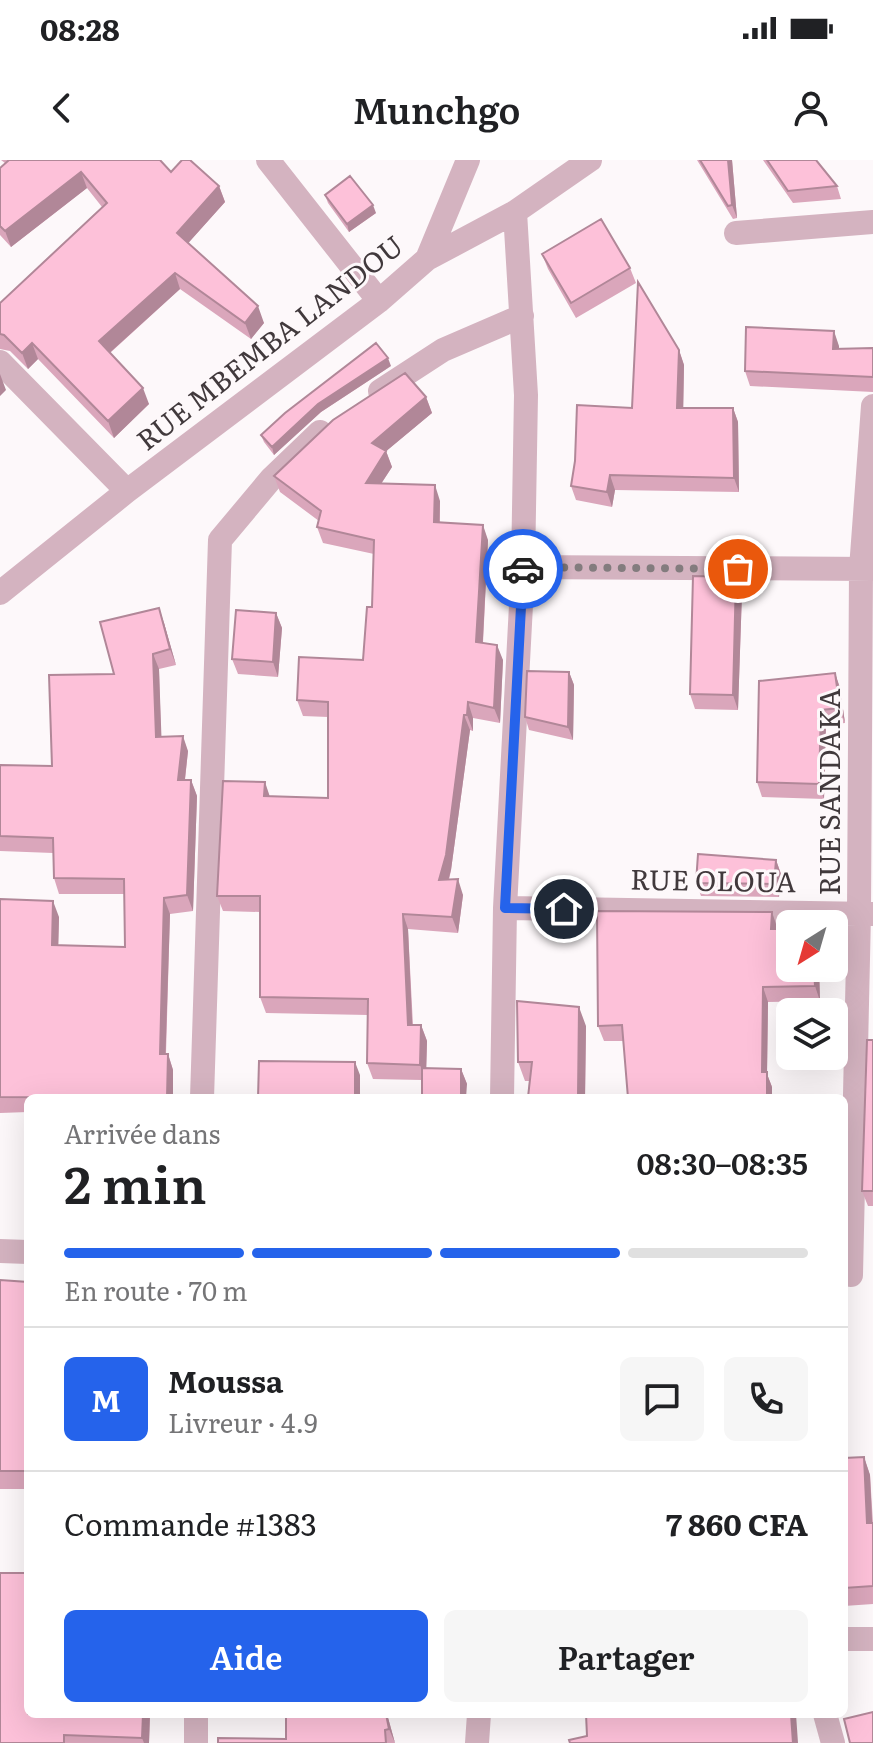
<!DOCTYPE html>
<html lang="fr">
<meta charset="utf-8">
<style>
body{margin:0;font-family:Literata,serif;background:#f6f6f6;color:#202124;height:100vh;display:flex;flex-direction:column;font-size:30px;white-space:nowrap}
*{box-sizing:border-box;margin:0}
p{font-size:26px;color:#757577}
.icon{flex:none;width:44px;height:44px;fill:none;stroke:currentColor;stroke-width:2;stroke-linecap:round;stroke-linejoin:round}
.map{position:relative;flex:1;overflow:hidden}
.panel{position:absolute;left:24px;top:934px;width:824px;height:624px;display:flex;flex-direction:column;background:#fff;border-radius:12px;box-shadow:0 8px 32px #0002}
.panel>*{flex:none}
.needle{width:52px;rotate:217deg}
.controls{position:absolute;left:776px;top:750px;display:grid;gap:16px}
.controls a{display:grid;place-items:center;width:72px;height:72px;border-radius:12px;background:#fff;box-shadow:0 8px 32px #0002;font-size:40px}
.pin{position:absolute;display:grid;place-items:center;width:68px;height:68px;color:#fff;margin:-34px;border:4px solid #fff;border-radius:50%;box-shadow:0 2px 8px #0007}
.courier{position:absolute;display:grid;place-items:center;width:80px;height:80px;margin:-40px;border:6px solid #2563eb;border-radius:50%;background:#fff;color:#222;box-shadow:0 2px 10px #0007}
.headline em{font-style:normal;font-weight:600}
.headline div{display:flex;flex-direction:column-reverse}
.headline{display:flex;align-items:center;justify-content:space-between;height:136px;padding:0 40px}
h1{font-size:52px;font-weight:600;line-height:60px}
.bar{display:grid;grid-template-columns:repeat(4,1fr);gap:12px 8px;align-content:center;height:96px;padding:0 40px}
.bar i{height:10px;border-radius:6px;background:#e0e0e0}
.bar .current{background:#2563eb}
.bar p{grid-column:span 4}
.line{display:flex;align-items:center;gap:20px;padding:0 40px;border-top:2px solid #e0e0e0}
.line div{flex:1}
.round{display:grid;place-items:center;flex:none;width:84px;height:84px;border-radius:12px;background:#f6f6f6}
.cta{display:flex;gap:16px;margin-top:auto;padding:16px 40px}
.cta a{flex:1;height:92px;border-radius:12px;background:#2563eb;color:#fff;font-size:32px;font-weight:600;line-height:92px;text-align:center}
.cta a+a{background:#f6f6f6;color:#202124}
.status{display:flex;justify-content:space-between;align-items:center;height:56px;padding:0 40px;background:#fff;direction:ltr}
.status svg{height:22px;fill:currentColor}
header{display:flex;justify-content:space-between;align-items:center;height:104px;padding:0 40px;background:#fff;font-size:36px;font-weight:600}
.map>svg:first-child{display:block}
</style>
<div class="status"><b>08:28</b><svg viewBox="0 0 49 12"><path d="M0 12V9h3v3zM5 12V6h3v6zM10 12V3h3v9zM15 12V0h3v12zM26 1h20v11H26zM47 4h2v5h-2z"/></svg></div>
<header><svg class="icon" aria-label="back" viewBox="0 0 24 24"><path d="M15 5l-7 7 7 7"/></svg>Munchgo<svg class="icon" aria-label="person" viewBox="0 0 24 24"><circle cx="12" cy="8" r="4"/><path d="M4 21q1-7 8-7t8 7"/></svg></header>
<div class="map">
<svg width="873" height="1583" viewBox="0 0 873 1583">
<rect width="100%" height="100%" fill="#fdf8fa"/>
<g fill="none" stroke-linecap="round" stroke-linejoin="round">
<!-- minor -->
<path stroke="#d4b3c0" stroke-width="24" d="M268,0l111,141
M736,73l137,-11
M427,99l41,-99
M0,202l127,129
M380,231l63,-41 79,-34
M523,407l350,2
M0,433l127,-102 252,-190 48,-42 88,-47 75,-52
M505,748l368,6
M202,938l18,-558 51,-61 49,-47
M502,938l3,-190 18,-341 3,-172 -11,-183
M0,1091l28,1
M851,1115l8,-361 2,-345 12,-163
M844,1479h29
M825,1554l8,29
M196,1583v-29
M477,1583l2,-29"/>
</g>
<!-- wall -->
<path fill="#daa6bb" d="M1,0h159l11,12 48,14 6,16 -37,41 76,80 -13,16 -71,-50 -70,64 39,51 -35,34 -76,-79 -10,10 -18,-18 -10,-2v-46l102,-96 -15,-19 -76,59 -11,-12v-67l5,-5z
M697,0h35l5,58 -4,1z
M763,0h53l21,26 4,13 -48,4z
M325,35l51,18 -27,19 -21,-29z
M542,94l88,14 6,15 -60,35 -28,-49z
M839,186v3l34,-1v44l-123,-6 -5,-15z
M679,190l5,15 -1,43h50l5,14 1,70 -124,-2 -3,17 -36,-7 -5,-14z
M391,206l-70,46 -47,43 -10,-13 -3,-7z
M426,237l6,16 -46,38 6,16 -11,17 59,17v21l48,18 -5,103 20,17 -3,63 -27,-5v13l-3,-1 -19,140 -2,10 14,15 -5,38 -50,-4 5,96h8l6,16 -1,27 35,1 6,15 -45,-4 -49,-1 -6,-16 1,-48 -102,-2 -6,-16v-85l-37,-1 -6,-15 53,-99 58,1v-81l-25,-1 -6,-16 66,-40 9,-53 2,-53 -51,-11 -6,-16 2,-6 -39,-29 -6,-16z
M742,432l-4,118 -43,-1 -5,-15z
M276,453l6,15 -4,49 -40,-3 -6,-15z
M164,463l12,42 -17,4 2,68 27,14 -3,29h6l6,16 -4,115 -23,3 -4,140h2l5,16v28h-145v14l-28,1v-214l59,18 -1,28 67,2 -1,-53h-65l-5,-16 -1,-25 -53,-2v-86l52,1 62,-92z
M569,512l5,13 -1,55 -44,-10 -4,-13z
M835,513l5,15 5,35 -19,2 -2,74 -62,-2 -5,-15z
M776,700l5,14 -2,23 -78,-1 -5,-13z
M777,767v2l42,39 1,33 -52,1 -1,72 5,13 -148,-46h-20l-6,-15z
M586,866l-1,72h-57l1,-17h-4l-7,-19z
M873,880v166h-5l-6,-15z
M0,1120l28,2v207h-28z
M864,1297l6,18 3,48v81l-29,2v-148z
M150,1554l-1,29h-149z
M387,1554l8,29h-177l68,-4z"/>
<!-- shaded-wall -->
<path fill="#b18798" d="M728,0h4l5,58 -5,-13z
M81,12l6,16 -76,59 -6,-16z
M219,26l6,16 -42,47 -6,-16z
M373,45l3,8 -27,19 -2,-8z
M175,113l5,16 -75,68 -6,-16z
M258,146l6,17 -13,16 -6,-16z
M834,171l5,15v17l-6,-14z
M32,183l6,16 -10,10 -6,-16z
M679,190l5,15 -1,58 -6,-15z
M388,198l3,8 -70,46 -47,43 -2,-8 46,-43z
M0,214l6,16 -6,6z
M143,228l6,16 -35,34 -6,-17z
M426,237l6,16 -54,45 -6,-15z
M733,248l5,14 1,70 -5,-14z
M386,291l6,16 -21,32 -5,-16z
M610,315l5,15 -3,17 -5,-15z
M435,325l5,16 -1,37 -5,-16z
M483,365l5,15 -6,117 -6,-15z
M736,417l6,15 -4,118 -5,-15z
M159,448l5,15 12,42 -6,-16z
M276,453l6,15 -4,49 -5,-15z
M497,485l6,15 -3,63 -6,-15z
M153,494l6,15 3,83 -6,-15z
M569,512l5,13 -1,55 -5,-13z
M835,513l5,15 5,35 -5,-15z
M468,542l5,16v13l-6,-16z
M821,550l5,15 -2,74 -5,-15z
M464,555l6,15 -19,140 -7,26 -5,-16z
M183,576l5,15 -5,45 -5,-16z
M191,620l6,16 -4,115 -6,-16z
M265,622l5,15 -6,-1z
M776,700l5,14 -2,23 -5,-13z
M458,719l5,16 -5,38 -6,-16z
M164,738l6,16 -5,156 -5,-16z
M53,741l6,16 -1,43 -6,-15z
M772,752l5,15 -1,17 -5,-15z
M403,754l5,15 5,112 -5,-16z
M814,808h5l1,33 -5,-15z
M763,827l5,15 -1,72 5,13v11h-5l-5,-26z
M579,847l7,19 -1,72h-6l-1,-1z
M421,865l6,16 -1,39 -6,-15z
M168,894l5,16v28h-6z
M355,902l5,13v23h-5z
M461,909l6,15 -1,14h-5z
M864,1297l6,18 3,66 -6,-18z
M143,1554h7l-1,29h-5l-2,-5z
M386,1554h1l8,29 -6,-14z
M791,1554h5l2,29h-5z"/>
<!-- building -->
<path fill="#fdc1d9" stroke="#b18798" stroke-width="2" d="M9,0h151l11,12 11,-12h8l29,26 -42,47 81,73 -13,17 -70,-50 -76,68 44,47 -35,33 -76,-78 -10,10 -18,-18 -4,-1v-31l107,-100 -26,-31 -76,59 -5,-5v-58z
M700,0h28l4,45 -4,1z
M767,0h49l21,26 -49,5z
M350,16l23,29 -26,19 -22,-29z
M601,59l29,49 -59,35 -29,-49z
M638,122l41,68 -2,58h56l1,70 -124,-3 -3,17 -36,-6 4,-25 2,-56 55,3z
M746,167l88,4 -1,18 40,-1v29l-128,-6z
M376,183l12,15 -70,46 -46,43 -11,-12 24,-22z
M405,213l21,24 -54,46 14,8 -20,32 69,2 -1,37 49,3 -7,117 21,3 -3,63 -26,-6 -1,13h-3l-18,140 -7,25 19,-1 -6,38 -49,-3 5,111h13l-1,40 -53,-2 1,-64 -108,-2v-101h-43l6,-115 42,1 -1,14 64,2v-96l-31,-2 2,-43 64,3 4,-53h5l2,-67 -57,-13 4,-16 -47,-35 59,-56z
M693,416l43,1 -3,118 -43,-1z
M159,448l11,41 -17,5 3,83 27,-1 -5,44h13l-4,115 -23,3 -4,156h8l-1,44 -167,-1v-198l53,2 -1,44 73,2 -1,-68 -70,-1 -1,-40 -53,-2v-71l52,1 -3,-91 65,-1 -14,-52z
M236,450l40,3 -3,49 -41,-3z
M527,511l42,1 -1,55 -43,-10z
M835,513l5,35 -19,2 -2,74 -62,-2 2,-101z
M698,694l78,6 -2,24 -78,-1z
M597,751l175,1 -1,17h19v39h24l1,18 -52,1 -1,85h5v26h-139l-6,-73 -24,1z
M517,841l62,6 -1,90h-50l4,-35h-14z
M867,880h6v151h-11z
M259,901l96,1v36h-97z
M422,908l39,1v29h-39z
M0,1120l28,2v189h-28z
M864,1297l3,66h6v63l-29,2v-130z
M0,1413h28v141h115l-1,24 -78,-3v8h-64z
M873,1552v31h-23l-6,-24z
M286,1554h100l3,15 -4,1 1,13h-168v-5l68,1z
M586,1554h205l2,29h-223l-1,-3 18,-4z"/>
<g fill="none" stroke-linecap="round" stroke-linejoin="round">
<!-- done -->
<path stroke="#837c7e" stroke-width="8" stroke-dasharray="0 14.4" d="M523,409v-2l215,2"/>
<!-- route -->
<path stroke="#2563eb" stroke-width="10" d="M523,409l-18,339 59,1"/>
</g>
<g text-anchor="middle" stroke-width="6" stroke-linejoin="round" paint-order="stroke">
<!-- street labels -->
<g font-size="28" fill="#41393c" stroke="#fdf8fa">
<text transform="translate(270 183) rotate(-38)" y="10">RUE MBEMBA LANDOU</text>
<text transform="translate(830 632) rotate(-90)" y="10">RUE SANDAKA</text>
<text transform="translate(713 721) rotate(1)" y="10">RUE OLOUA</text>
</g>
</g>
</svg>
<div class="controls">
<a><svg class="needle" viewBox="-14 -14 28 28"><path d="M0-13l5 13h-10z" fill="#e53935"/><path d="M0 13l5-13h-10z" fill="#757577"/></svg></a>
<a><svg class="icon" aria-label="layers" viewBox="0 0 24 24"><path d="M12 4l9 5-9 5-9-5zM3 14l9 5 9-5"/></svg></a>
</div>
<div class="pin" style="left:738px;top:409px;background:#ea580c"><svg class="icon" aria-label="bag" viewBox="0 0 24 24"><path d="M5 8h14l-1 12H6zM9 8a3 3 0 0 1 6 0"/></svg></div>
<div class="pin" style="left:564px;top:749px;background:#1f2937"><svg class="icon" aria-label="home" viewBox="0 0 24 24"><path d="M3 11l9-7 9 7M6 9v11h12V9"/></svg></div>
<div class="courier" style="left:523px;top:409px"><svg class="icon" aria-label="car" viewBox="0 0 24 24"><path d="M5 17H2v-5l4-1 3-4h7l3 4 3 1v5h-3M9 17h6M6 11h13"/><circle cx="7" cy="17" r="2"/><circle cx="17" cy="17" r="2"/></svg></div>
<section class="panel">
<div class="headline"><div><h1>2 min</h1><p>Arrivée dans</p></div><em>08:30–08:35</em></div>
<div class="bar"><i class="current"></i><i class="current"></i><i class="current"></i><i></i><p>En route · 70 m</p></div>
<div class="line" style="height:144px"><b class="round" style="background:#2563eb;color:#fff">M</b><div><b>Moussa</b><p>Livreur · 4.9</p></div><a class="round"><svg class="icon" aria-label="chat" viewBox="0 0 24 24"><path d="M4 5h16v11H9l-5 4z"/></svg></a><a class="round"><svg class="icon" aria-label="phone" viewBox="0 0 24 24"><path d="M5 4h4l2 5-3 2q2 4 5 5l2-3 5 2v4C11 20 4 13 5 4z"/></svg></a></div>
<div class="line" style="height:104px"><div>Commande #1383</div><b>7 860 CFA</b></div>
<div class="cta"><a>Aide</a><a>Partager</a></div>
</section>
</div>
